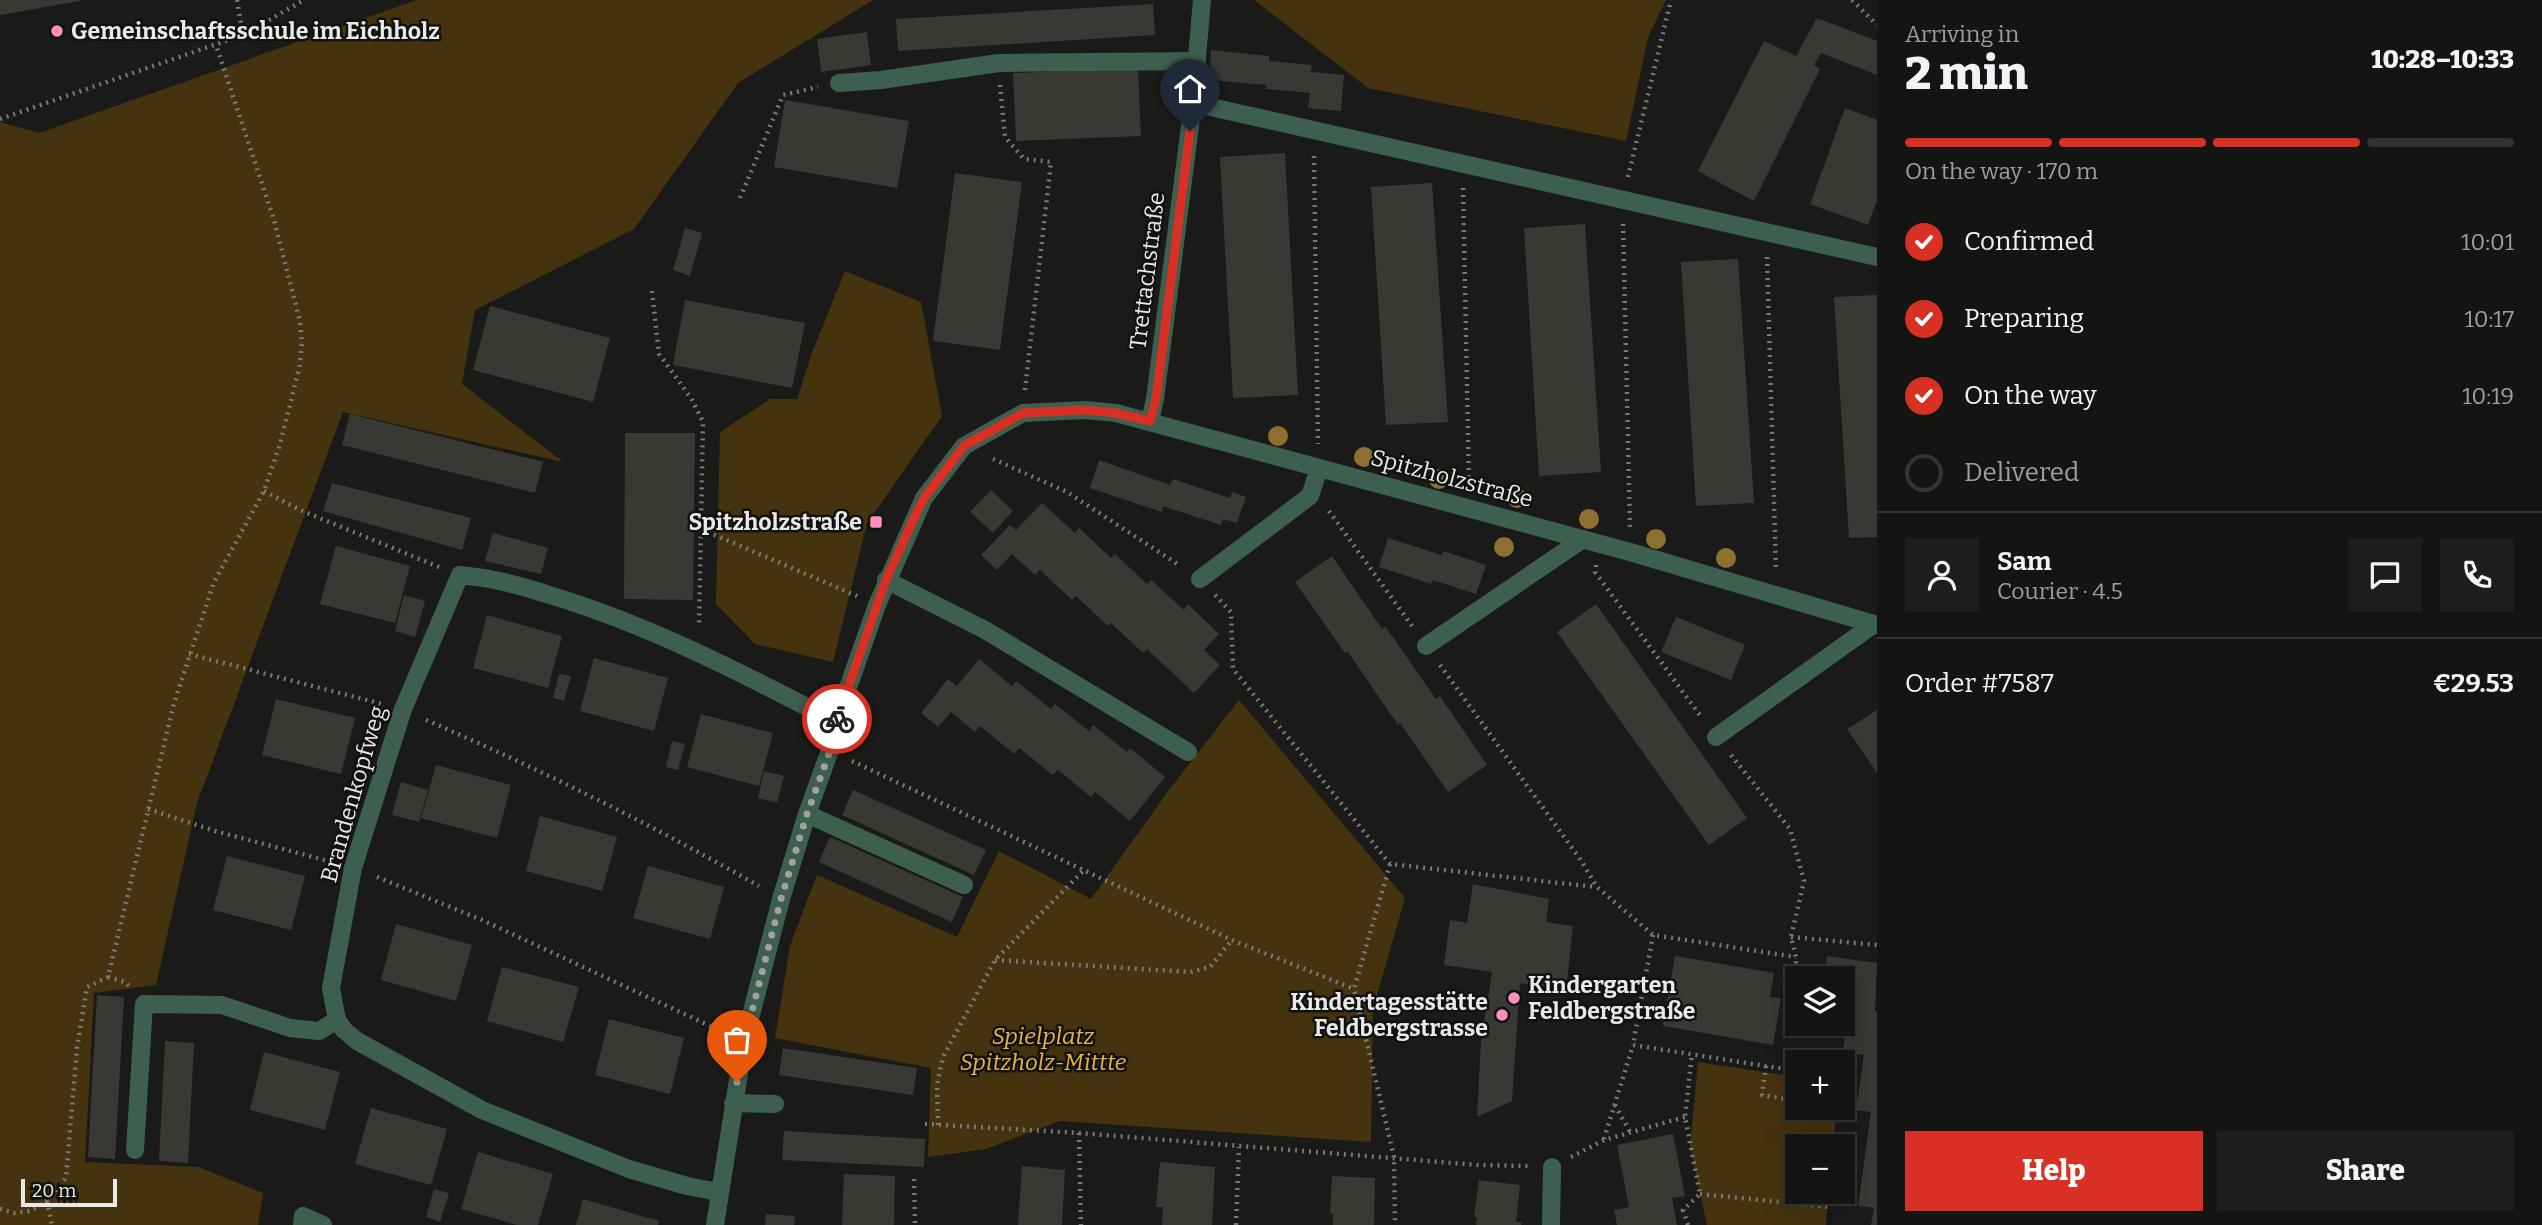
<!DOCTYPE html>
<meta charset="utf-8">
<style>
body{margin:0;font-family:Bitter,serif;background:#1d1d1c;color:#f1f3f6;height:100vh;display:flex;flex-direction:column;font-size:26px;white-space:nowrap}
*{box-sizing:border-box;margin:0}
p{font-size:23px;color:#9d9ea0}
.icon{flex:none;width:38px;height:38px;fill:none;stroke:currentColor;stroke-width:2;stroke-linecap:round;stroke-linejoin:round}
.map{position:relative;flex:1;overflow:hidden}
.sheet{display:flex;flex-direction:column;background:#141413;width:665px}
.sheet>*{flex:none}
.buttons{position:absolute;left:1785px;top:966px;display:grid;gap:14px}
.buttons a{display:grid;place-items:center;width:70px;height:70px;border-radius:0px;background:#141413;box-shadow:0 7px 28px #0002,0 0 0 2px #333;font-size:35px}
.scale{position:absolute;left:21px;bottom:18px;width:96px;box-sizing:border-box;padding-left:7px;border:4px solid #e9eae8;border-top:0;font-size:19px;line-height:24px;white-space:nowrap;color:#e9eae8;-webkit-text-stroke:5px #111210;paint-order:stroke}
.pin{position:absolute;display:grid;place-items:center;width:60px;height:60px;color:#fff;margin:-72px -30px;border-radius:50% 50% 50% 0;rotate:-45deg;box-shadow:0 0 7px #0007}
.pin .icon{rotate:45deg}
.courier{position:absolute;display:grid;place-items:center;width:70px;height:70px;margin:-35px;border:5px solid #d93025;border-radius:50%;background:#fff;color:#222;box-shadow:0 2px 9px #0007}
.headline em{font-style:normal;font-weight:800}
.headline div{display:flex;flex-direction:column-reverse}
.headline{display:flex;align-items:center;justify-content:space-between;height:119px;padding:0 28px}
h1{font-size:46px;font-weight:800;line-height:52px}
.bar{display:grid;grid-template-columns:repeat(4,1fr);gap:10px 7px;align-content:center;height:84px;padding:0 28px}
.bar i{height:9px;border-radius:5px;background:#333}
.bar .selected{background:#d93025}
.bar p{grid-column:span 4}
.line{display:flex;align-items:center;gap:18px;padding:0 28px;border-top:2px solid #333}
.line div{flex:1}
.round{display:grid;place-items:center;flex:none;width:74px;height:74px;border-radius:0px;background:#1d1d1c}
ol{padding:0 28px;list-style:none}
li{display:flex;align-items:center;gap:21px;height:77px}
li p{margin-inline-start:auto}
li .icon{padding:7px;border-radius:50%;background:#d93025;color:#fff;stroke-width:4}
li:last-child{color:#9d9ea0}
li i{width:38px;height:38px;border:4px solid #333;border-radius:50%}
.primary-button{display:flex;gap:14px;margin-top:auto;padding:14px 28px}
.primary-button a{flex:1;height:80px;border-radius:0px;background:#d93025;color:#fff;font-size:28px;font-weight:800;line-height:80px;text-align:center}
.primary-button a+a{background:#1d1d1c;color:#f1f3f6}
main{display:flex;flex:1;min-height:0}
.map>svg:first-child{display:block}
</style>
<main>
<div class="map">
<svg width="1877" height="1225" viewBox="0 0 1877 1225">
<rect width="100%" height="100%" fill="#1a1b19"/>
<!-- green -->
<path fill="#453310" d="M417,0h456l-135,83 -104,146 -159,81 -13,74 101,78 -220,-50 -146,391 -41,182 -62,8 -9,169 113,5 65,26 -5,32h-258v-1103l39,11z
M1254,0h412l-18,37 -22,104 -258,-53z
M845,271l76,31 21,114 -75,107 -34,139 -78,-18 -39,-40 4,-172 50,-33h27l15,-46z
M1239,700l166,198 -32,111 -2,133 -311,-21 -74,28 -58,8 3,-89 -156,-30 15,-92 27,-71 140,62 42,-86 92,48 78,-109z
M1698,1062l99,15v31h40l-4,38h-36v46h31l-2,33h-119l-17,-79z"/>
<!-- building -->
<path fill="#383834" d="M0,0h80v1l-80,14z
M1153,4l2,31 -257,16 -2,-32z
M1817,18l60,23v34l-56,-22 -7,12 6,4 -66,132 -56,-30 66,-130 32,15z
M867,32l4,33 -50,7 -4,-33z
M1211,50l58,6v5l43,4 -1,7 33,3 -3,36 -33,-3 2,-15 -44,-4v-4l-57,-5z
M1138,68l3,68 -125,5 -3,-68z
M785,100l124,21 -12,67 -123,-21z
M1845,108l32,12v80l-9,25 -58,-21z
M1285,153l13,242 -65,3 -13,-241z
M955,173l67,9 -22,168 -67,-9z
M1432,183l16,239 -62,3 -15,-238z
M1585,224l16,248 -62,4 -15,-248z
M685,228l17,5 -12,43 -17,-6z
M1738,259l16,244 -58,3 -15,-244z
M1877,295v242l-28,1 -15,-241z
M685,300l120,23 -13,65 -119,-23z
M490,306l120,32 -17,64 -120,-32z
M350,414l193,48 -8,31 -193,-48z
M625,433h70l-2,167 -69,-1z
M1099,460l71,25 3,-6 57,19 2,-6 14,5 -9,26 -14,-4 -2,6 -58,-19 -1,6 -72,-24z
M332,483l139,35 -9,32 -139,-39z
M991,490l22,21 -20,22 -23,-21z
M1042,503l33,30 4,-5 32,30 4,-4 32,30 4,-4 33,30 4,-6 31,30 -15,16 16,15 -26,28 -47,-44 -4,4 -32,-30 -3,3 -32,-30 -4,4 -32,-30 -5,5 -23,-21 -15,16 -16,-15 29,-30 6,5z
M493,533l55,15 -7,26 -56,-13z
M1388,538l53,17 2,-4 43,14 -10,29 -43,-14 -2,4 -52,-17z
M336,546l74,20 -15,57 -75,-19z
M1332,556l50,73 3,-3 51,73 4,-3 47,69 -39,27 -48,-69 -2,2 -50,-73 -3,1 -50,-71z
M404,595l21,6 -10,36 -20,-6z
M1596,604l151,214 -38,27 -152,-213z
M487,615l75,21 -14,52 -75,-20z
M1676,617l69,28 -14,35 -70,-28z
M594,658l74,20 -14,53 -74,-20z
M979,659l33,27 4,-5 35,28 4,-5 34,27 4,-6 34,27 3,-4 35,29 -35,44 -35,-29 -4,5 -33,-27 -5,5 -34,-27 -5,6 -34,-28 -5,6 -24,-20 -13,15 -17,-14 27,-34 9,7z
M559,674l12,2 -7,25 -11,-3z
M276,699l79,19 -14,56 -79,-19z
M1877,710v63l-30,-44z
M701,714l72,19 -14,53 -72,-19z
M672,741l13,3 -7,26 -12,-3z
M436,765l75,20 -14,53 -76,-20z
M764,771l20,5 -7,27 -19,-5z
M401,782l27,8 -9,32 -27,-7z
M853,790l133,60 -12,25 -132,-60z
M540,816l77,21 -15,54 -76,-20z
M830,837l133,60 -11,25 -133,-60z
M227,856l78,20 -14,54 -78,-20z
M648,866l76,21 -14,52 -77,-21z
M1473,884l76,15 -3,23 27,4 -7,64 -46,-7 -8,118 -35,16 4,-76 11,-69 -48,-7 6,-45 17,3z
M396,924l76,21 -16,56 -75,-21z
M1675,956l99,17 -4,24 11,1 -8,47 -110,-19z
M1827,956l50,7 -2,48h2v214h-6l3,-17 -16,-2 13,-94 -15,-2 8,-55 -21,-3 6,-45 -6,-1v-28h-19z
M502,967l77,20 -16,55 -76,-21z
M97,995l27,2 -9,162 -27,-2z
M609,1019l75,19 -14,56 -75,-19z
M165,1041l29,2 -6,120 -29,-2z
M783,1048l134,20 -4,27 -134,-20z
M264,1052l76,20 -15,58 -75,-20z
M371,1108l76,21 -16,56 -76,-21z
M784,1131l141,8 -1,28 -142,-7z
M1673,1134l12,62 -13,2 5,27h-60l-3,-15 15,-3 -12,-62z
M478,1152l75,22 -15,51h-21l-56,-16z
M1160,1162l55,5 -3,58h-50l1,-18h-7z
M1022,1166l43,4 -3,55h-44z
M844,1174l51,2 -1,49h-52z
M1332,1176l43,2 -1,47h-41v-11h-3z
M1479,1180l41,5 -4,37h6l-1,3h-45l1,-8h-3z
M434,1189l15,4 -9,29 -14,-5z
M583,1199l76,22 -1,4h-82z
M766,1214l29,2 -1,9h-29z"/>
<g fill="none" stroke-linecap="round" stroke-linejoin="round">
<!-- path -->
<path stroke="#797a78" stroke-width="4.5" stroke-dasharray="2 5" stroke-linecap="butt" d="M237,0l6,35
M1852,0l25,25
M1000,85l5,52 19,22 27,3 -26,228
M0,119l243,-84 61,-35
M1314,156l4,288
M1628,177l43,-177
M1463,188l6,296
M740,198l43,-103 35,-8
M1623,224l7,303
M1767,257l9,313
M652,291l7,63 32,44 12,24 -4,205
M993,459l74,33 112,73
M264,491l36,19 139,57
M1329,511l83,115
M701,529l156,67
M1596,565l-1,7 107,146
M1215,595l16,17 2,57 157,195 206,23
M189,654l193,50
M1440,665l140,194 17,28 56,48 143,22
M426,720c116,50 224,104 333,166
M1731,755l59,74 14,52 -13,56 5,20 1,37
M852,761l380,179 122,49
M148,809l67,22 117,31
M1390,864l-36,125 40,168 1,68
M377,877l105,43 241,112
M1653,935l-20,110 164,26
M1791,937l86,8
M995,960l195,12 20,-5 22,-27
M108,977l17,5 4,4
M1766,1066l-4,29 35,6
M1843,1079h5
M1615,1105l15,27
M1841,1108h3
M925,1124l154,9 399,32 52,1
M938,1125l-1,-40 6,-28 52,-97 89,-90
M1079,1133l2,92
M1604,1139l29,-94
M1571,1157l33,-17 81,-23
M914,1179l1,46
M1700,1194l131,13
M47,1201l5,24
M0,1209l15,4 15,-2 17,-10 19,-23 11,-130 10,-61 21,-10 66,-274 40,-121 50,-91 16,-47 19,-75 3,-25 -2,-23 -26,-101 -58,-175
M1236,1225l3,-78
M1688,1225l-5,-15 17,-16 -15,-77 7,-63"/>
<!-- lane -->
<path stroke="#3c5f4f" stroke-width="18" d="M839,83l42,-3 118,-17 198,-2
M1193,103l684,154
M1200,579l110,-83 9,-28
M886,580l99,50 203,122
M1426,646l157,-107
M1716,737l158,-113
M807,814l157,71
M733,1103l42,1
M135,1150l9,-146 78,1 68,23 29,3 18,-11
M302,1225l1,-9 20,9
M1551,1225l1,-58"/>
<!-- street -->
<path stroke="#3c5f4f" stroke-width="18" d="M1150,421l5,-22 38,-296 9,-103
M719,1192l-32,-6 -58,-17 -147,-59 -125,-69 -13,-11 -7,-10 -6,-32 22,-120 50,-159 57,-134c35,3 60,11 93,21 101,31 190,78 283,126
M715,1225l29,-183 37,-143 26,-85 23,-64 6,-28 41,-117 47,-107 40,-52 59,-33 62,-3 31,3 514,139 247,73"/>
</g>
<!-- trees -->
<g fill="#8e6f32">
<circle cx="1278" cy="436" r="10"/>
<circle cx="1364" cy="457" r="10"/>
<circle cx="1439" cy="479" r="10"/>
<circle cx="1517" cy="498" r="10"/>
<circle cx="1589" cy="519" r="10"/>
<circle cx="1656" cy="539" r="10"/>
<circle cx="1504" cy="547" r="10"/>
<circle cx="1726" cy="558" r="10"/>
</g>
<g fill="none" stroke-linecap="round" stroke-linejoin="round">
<!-- done -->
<path stroke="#a1a2a0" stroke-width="7" stroke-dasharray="0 12.6" d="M737,1082l7,-40 37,-143 26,-85 23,-63 7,-32"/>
<!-- route -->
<path stroke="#d93025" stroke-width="9" d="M837,719l49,-139 29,-64 9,-18 40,-52 59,-33 62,-3 31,3 34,8 6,-22 34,-268"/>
</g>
<!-- markers -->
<g fill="#fe8ebb" stroke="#111210" stroke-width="2.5">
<circle cx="57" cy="31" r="7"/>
<rect x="869" y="515" width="14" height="14" rx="3.5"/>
<circle cx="1514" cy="998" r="7"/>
<circle cx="1502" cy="1015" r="7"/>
</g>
<g text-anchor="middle" stroke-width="5" stroke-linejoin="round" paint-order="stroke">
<!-- poi labels -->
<g font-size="23" font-weight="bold" fill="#e9eae8" stroke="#111210" text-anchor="start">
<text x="71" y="39">Gemeinschaftsschule im Eichholz</text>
<text x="862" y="530" text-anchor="end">Spitzholzstraße</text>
<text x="1528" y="993">Kindergarten<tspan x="1528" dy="26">Feldbergstraße</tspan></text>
<text x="1488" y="1010" text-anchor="end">Kindertagesstätte<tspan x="1488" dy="26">Feldbergstrasse</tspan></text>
</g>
<!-- street labels -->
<g font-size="23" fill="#e9eae8" stroke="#111210">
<text transform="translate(1147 271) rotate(-83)" y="8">Trettachstraße</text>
<text transform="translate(1452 478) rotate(15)" y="8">Spitzholzstraße</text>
<text transform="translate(353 794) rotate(-74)" y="8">Brandenkopfweg</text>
</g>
<!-- park labels -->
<g font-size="23" font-style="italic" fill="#edb447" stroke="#111210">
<text x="1043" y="1044">Spielplatz<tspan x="1043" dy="26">Spitzholz-Mittte</tspan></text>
</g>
</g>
</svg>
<div class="buttons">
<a><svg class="icon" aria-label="layers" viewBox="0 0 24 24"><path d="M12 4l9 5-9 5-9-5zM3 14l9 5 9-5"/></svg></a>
<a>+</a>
<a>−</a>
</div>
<div class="scale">20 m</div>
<div class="pin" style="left:737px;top:1082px;background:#ea580c"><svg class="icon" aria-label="bag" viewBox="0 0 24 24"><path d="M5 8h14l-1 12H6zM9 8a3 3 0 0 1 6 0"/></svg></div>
<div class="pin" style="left:1190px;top:131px;background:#1f2937"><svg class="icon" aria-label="home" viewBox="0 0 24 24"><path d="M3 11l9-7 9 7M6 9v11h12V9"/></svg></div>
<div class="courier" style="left:837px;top:719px"><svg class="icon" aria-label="bike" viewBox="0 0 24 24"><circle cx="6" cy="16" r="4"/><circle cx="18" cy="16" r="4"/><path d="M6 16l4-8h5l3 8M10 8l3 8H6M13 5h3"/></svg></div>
</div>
<section class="sheet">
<div class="headline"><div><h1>2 min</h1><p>Arriving in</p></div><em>10:28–10:33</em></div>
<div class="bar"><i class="selected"></i><i class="selected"></i><i class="selected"></i><i></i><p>On the way · 170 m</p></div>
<ol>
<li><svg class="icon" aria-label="check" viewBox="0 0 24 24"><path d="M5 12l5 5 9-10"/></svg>Confirmed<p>10:01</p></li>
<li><svg class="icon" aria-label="check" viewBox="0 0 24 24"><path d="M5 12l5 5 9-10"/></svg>Preparing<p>10:17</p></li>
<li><svg class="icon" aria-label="check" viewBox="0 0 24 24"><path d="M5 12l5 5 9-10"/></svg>On the way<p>10:19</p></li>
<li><i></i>Delivered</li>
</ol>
<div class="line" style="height:126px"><a class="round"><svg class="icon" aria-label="person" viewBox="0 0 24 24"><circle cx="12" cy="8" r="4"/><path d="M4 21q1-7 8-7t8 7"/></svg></a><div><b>Sam</b><p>Courier · 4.5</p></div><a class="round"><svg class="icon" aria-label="chat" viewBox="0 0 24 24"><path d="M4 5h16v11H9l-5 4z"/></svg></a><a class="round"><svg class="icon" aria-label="phone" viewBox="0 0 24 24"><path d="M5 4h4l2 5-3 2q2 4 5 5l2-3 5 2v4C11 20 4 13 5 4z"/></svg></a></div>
<div class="line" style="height:91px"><div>Order #7587</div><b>€29.53</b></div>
<div class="primary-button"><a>Help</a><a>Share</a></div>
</section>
</main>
